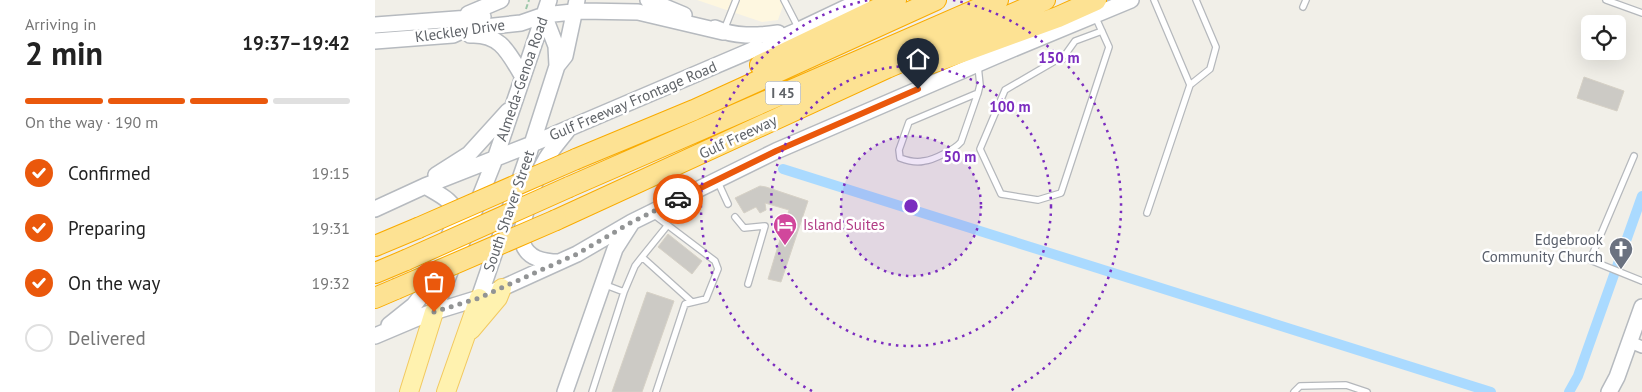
<!DOCTYPE html>
<meta charset="utf-8">
<style>
body{margin:0;font-family:"PT Sans",sans-serif;background:#f2f2f2;color:#222;height:100vh;display:flex;flex-direction:column;font-size:19px;white-space:nowrap}
*{box-sizing:border-box;margin:0}
p{font-size:16px;color:#767676}
.icon{flex:none;width:28px;height:28px;fill:none;stroke:currentColor;stroke-width:2;stroke-linecap:round;stroke-linejoin:round}
.map{position:relative;flex:1;overflow:hidden}
.sheet{display:flex;flex-direction:column;background:#fff;width:375px}
.sheet>*{flex:none}
.tools{position:absolute;left:1206px;top:15px;display:grid;gap:10px}
.tools a{display:grid;place-items:center;width:45px;height:45px;border-radius:8px;background:#fff;box-shadow:0 5px 20px #0002;font-size:25px}
.pin{position:absolute;display:grid;place-items:center;width:42px;height:42px;color:#fff;margin:-51px -21px;border-radius:50% 50% 50% 0;rotate:-45deg;box-shadow:0 0 5px #0007}
.pin .icon{rotate:45deg}
.courier{position:absolute;display:grid;place-items:center;width:50px;height:50px;margin:-25px;border:4px solid #ea580c;border-radius:50%;background:#fff;color:#222;box-shadow:0 1px 6px #0007}
.overview em{font-style:normal;font-weight:800}
.overview div{display:flex;flex-direction:column-reverse}
.overview{display:flex;align-items:center;justify-content:space-between;height:85px;padding:0 25px}
h1{font-size:32px;font-weight:800;line-height:38px}
.bar{display:grid;grid-template-columns:repeat(4,1fr);gap:8px 5px;align-content:center;height:60px;padding:0 25px}
.bar i{height:6px;border-radius:4px;background:#e0e0e0}
.bar .on{background:#ea580c}
.bar p{grid-column:span 4}
ol{padding:0 25px;list-style:none}
li{display:flex;align-items:center;gap:15px;height:55px}
li p{margin-inline-start:auto}
li .icon{padding:5px;border-radius:50%;background:#ea580c;color:#fff;stroke-width:4}
li:last-child{color:#767676}
li i{width:28px;height:28px;border:2px solid #e0e0e0;border-radius:50%}
main{display:flex;flex:1;min-height:0}
.map>svg:first-child{display:block}
</style>
<main>
<section class="sheet">
<div class="overview"><div><h1>2 min</h1><p>Arriving in</p></div><em>19:37–19:42</em></div>
<div class="bar"><i class="on"></i><i class="on"></i><i class="on"></i><i></i><p>On the way · 190 m</p></div>
<ol>
<li><svg class="icon" aria-label="check" viewBox="0 0 24 24"><path d="M5 12l5 5 9-10"/></svg>Confirmed<p>19:15</p></li>
<li><svg class="icon" aria-label="check" viewBox="0 0 24 24"><path d="M5 12l5 5 9-10"/></svg>Preparing<p>19:31</p></li>
<li><svg class="icon" aria-label="check" viewBox="0 0 24 24"><path d="M5 12l5 5 9-10"/></svg>On the way<p>19:32</p></li>
<li><i></i>Delivered</li>
</ol>
</section>
<div class="map">
<svg width="1267" height="392" viewBox="0 0 1267 392">
<rect width="100%" height="100%" fill="#f1efe8"/>
<!-- commercial -->
<path fill="#fef7e0" d="M322,0h88l-7,20 -16,2z"/>
<g fill="none" stroke-linecap="round" stroke-linejoin="round">
<!-- canal -->
<path stroke="#aadaff" stroke-width="10" d="M408,169l708,223
M1194,392l9,-16 64,-180"/>
</g>
<!-- building -->
<path fill="#cccac5" stroke="#d6d1c6" d="M1209,77l40,14 -7,20 -40,-13z
M385,186l6,1 42,14 -27,81 -13,-3 21,-69 -24,-7 1,7 -6,3 -4,-6 -12,6 -9,-15z
M293,234l34,27 -10,13 -34,-27z
M272,292l27,9 -32,91h-30z"/>
<g fill="none" stroke-linecap="round" stroke-linejoin="round">
<!-- lane casing -->
<g stroke="#b5b8bc" stroke-width="8">
<path id="lane" d="M409,0l15,29
M779,0l36,85
M1231,0l36,13
M928,7l3,-7
M720,16l14,31 -48,146 -23,7 -37,-6 -21,-45 25,-59 60,-35 10,-14 27,-10
M349,30l12,-30
M603,93l-69,29 -10,28 1,8c8,3 16,5 24,3 10,-1 31,-12 37,-19l17,-49 2,-8 -2,-19
M1259,156l-44,104 52,21
M342,180l11,24
M772,213l43,-128 20,-16 6,-22 -20,-47
M278,214l62,47 3,8 -12,30 -21,5 -29,88
M360,217l9,11 21,-2 -17,58
M292,226l-25,31 50,45
M249,292l11,-26 7,-9
M217,392l32,-100 -21,-8
M919,392l6,-6 46,-1 21,7"/>
</g>
<!-- street casing -->
<g stroke="#b5b8bc" stroke-width="14">
<path id="street" d="M1255,342l12,5"/>
</g>
<!-- secondary casing -->
<g stroke="#b6babf" stroke-width="18">
<path id="secondary" d="M273,0l36,15
M93,14l33,-14
M169,15l12,31 1,20
M0,25l108,-8
M340,28c20,9 41,8 63,5
M95,35c31,-2 39,19 53,42
M0,41l78,-6 13,-6 55,-6 23,-8 38,-4 56,1 85,20
M61,175l33,-21 39,-43
M0,209l50,-23 107,-42 267,-114 63,-30
M184,262c-13,0 -31,-3 -36,-18 -5,-19 13,-68 23,-85 6,-10 14,-19 21,-28
M104,298l53,-154 25,-78 8,-10 12,-56
M59,312l61,-153 54,-159
M14,325l25,-20 15,-19 28,-70c-1,-15 -21,-23 -32,-30
M0,336l52,-22 52,-16 23,-10 75,-34 55,-32 144,-71 220,-95 135,-56
M190,392l50,-143 16,-25
M1234,392l8,-15 25,-70"/>
</g>
<!-- primary casing -->
<g stroke="#f2c960" stroke-width="20">
<path id="primary" d="M96,330l27,-32 4,-10
M34,392l25,-80
M71,392l33,-94"/>
</g>
<!-- highway casing -->
<g stroke="#f9ab00" stroke-width="22">
<path id="highway" d="M554,64l129,-47 38,-17
M385,65l136,-65
M201,159l118,-49 242,-110
M194,187l429,-187
M181,220l331,-152 158,-68
M0,246l43,-18
M0,273l31,-13
M0,298l21,-9"/>
</g>
<!-- path -->
<path stroke="#9cc7a9" stroke-width="2" stroke-dasharray="5 2.5" stroke-linecap="butt" d="M151,9l3,-9"/>
<!-- lane -->
<use href="#lane" stroke="#fff" stroke-width="5.5"/>
<!-- street -->
<use href="#street" stroke="#fff" stroke-width="11"/>
<!-- secondary -->
<use href="#secondary" stroke="#fff" stroke-width="15"/>
<!-- primary -->
<use href="#primary" stroke="#fff2af" stroke-width="18"/>
<!-- highway -->
<use href="#highway" stroke="#fde293" stroke-width="20"/>
<!-- highway-bridge casing -->
<g stroke="#f9ab00" stroke-width="22" stroke-linecap="butt">
<path id="highway-bridge" d="M43,228l158,-69
M31,260l163,-73
M21,289l160,-69"/>
</g>
<!-- highway-bridge -->
<use href="#highway-bridge" stroke="#fde293" stroke-width="20"/>
</g>
<g fill="none" stroke-linecap="round" stroke-linejoin="round">
<!-- done -->
<path stroke="#929495" stroke-width="5" stroke-dasharray="0 9" d="M59,312l45,-14 80,-36 18,-8 55,-32 46,-23"/>
<!-- route -->
<path stroke="#ea580c" stroke-width="6" d="M303,199l98,-48 142,-62"/>
</g>
<!-- distance rings -->
<circle cx="536" cy="206" r="70" fill="#7b2cbf" fill-opacity=".12"/>
<g fill="none" stroke="#7b2cbf" stroke-width="2.5" stroke-dasharray="2.5 5">
<circle cx="536" cy="206" r="70"/>
<circle cx="536" cy="206" r="140"/>
<path d="M437 391A210 210 0 0 1 494 0M578 0A210 210 0 0 1 635 391"/>
</g>
<!-- icons -->
<defs>
<g id="hotel-pin" transform="scale(1.25)"><path d="M0 17L-7.5 6A9.5 9.5 0 1 1 7.5 6Z" fill="#d1479c" stroke="#fff"/><path d="M-6-4.5h1.5V1H6V5H4.5V3h-9V5H-6ZM-4 0a1.8 1.8 0 1 1 3.6 0ZM.5 0V-2.5h3Q6-2.5 6 0Z" fill="#fff"/></g>
<g id="church-pin" transform="scale(1.25)"><path d="M0 17L-7.5 6A9.5 9.5 0 1 1 7.5 6Z" fill="#6b7280" stroke="#fff"/><path d="M-1.2-6h2.4v3.5h3.3v2.4h-3.3V6h-2.4V-.1h-3.3v-2.4h3.3Z" fill="#fff"/></g>
</defs>
<g fill-rule="evenodd">
<use href="#hotel-pin" x="410" y="225"/>
<use href="#church-pin" x="1246" y="249"/>
</g>
<g text-anchor="middle" stroke-width="5" stroke-linejoin="round" paint-order="stroke">
<!-- shield labels -->
<rect fill="#fff" stroke="#8f9295" stroke-width="1" x="390.5" y="81.5" width="35" height="23" rx="4"/>
<g font-size="14" font-weight="bold" fill="#5f6368">
<text x="408" y="98">I 45</text>
</g>
<!-- street labels -->
<g font-size="15" fill="#5f6368" stroke="#fff">
<text transform="translate(85 31) rotate(-8)" y="5">Kleckley Drive</text>
<text transform="translate(147 79) rotate(-71)" y="5">Almeda-Genoa Road</text>
<text transform="translate(258 101) rotate(-23)" y="5">Gulf Freeway Frontage Road</text>
<text transform="translate(363 137) rotate(-25)" y="5">Gulf Freeway</text>
<text transform="translate(134 211) rotate(-71)" y="5">South Shaver Street</text>
</g>
<!-- hotel labels -->
<g font-size="15" fill="#b23c85" stroke="#fff" text-anchor="start">
<text x="428" y="230">Island Suites</text>
</g>
<!-- worship labels -->
<g font-size="15" fill="#5b616d" stroke="#fff" text-anchor="end">
<text x="1228" y="245">Edgebrook<tspan x="1228" dy="17">Community Church</tspan></text>
</g>
</g>
<circle cx="536" cy="206" r="8" fill="#7b2cbf" stroke="#fff" stroke-width="2.5"/>
<g font-size="15" text-anchor="middle" font-weight="bold" fill="#7b2cbf" stroke="#fff" stroke-width="5" stroke-linejoin="round" paint-order="stroke">
<text x="684" y="63">150 m</text>
<text x="635" y="112">100 m</text>
<text x="585" y="162">50 m</text>
</g>
</svg>
<div class="tools">
<a><svg class="icon" aria-label="locate" viewBox="0 0 24 24"><circle cx="12" cy="12" r="6"/><path d="M12 2v4M12 18v4M2 12h4M18 12h4"/></svg></a>
</div>
<div class="pin" style="left:59px;top:312px;background:#ea580c"><svg class="icon" aria-label="bag" viewBox="0 0 24 24"><path d="M5 8h14l-1 12H6zM9 8a3 3 0 0 1 6 0"/></svg></div>
<div class="pin" style="left:543px;top:89px;background:#1f2937"><svg class="icon" aria-label="home" viewBox="0 0 24 24"><path d="M3 11l9-7 9 7M6 9v11h12V9"/></svg></div>
<div class="courier" style="left:303px;top:199px"><svg class="icon" aria-label="car" viewBox="0 0 24 24"><path d="M5 17H2v-5l4-1 3-4h7l3 4 3 1v5h-3M9 17h6M6 11h13"/><circle cx="7" cy="17" r="2"/><circle cx="17" cy="17" r="2"/></svg></div>
</div>
</main>
